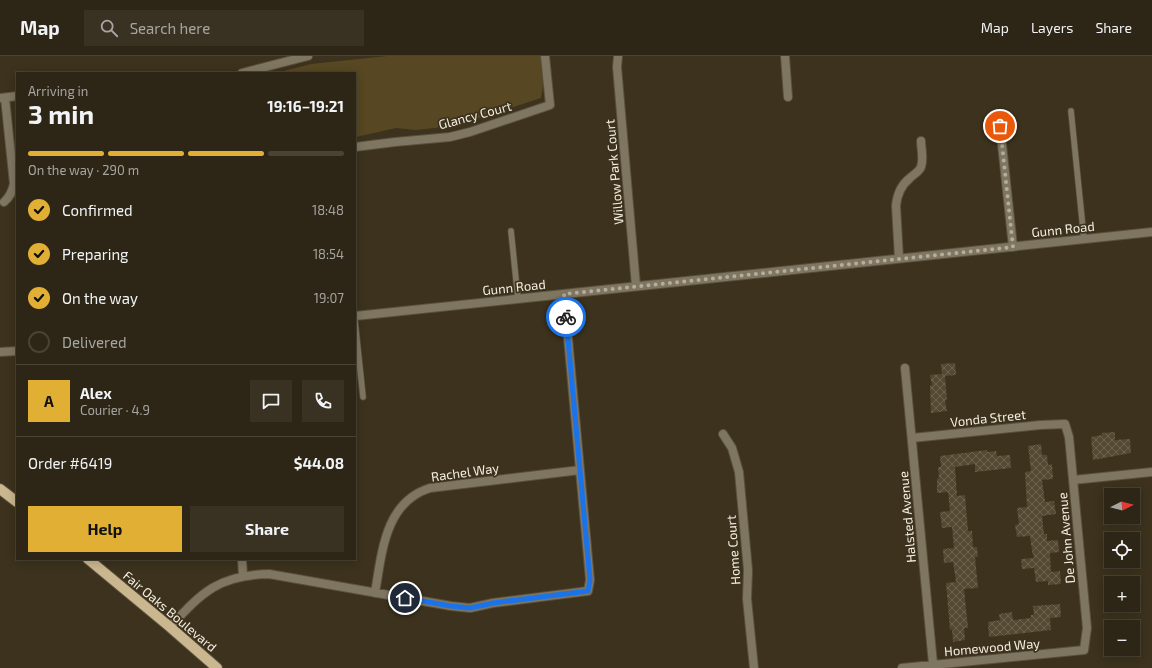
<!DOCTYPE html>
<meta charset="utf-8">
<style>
body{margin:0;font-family:"Exo 2",sans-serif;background:#393223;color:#f1f3f6;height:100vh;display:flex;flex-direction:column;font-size:15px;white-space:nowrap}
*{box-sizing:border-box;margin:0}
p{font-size:13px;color:#a7a5a1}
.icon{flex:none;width:22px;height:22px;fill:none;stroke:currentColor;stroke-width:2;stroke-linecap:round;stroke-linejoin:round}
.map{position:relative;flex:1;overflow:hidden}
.panel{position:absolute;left:16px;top:16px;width:340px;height:488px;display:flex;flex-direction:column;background:#2d2616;border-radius:0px;box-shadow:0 2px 10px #0003,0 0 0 1px #484335}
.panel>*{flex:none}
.needle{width:26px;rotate:84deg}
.buttons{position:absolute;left:1104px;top:432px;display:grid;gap:8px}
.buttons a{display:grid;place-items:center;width:36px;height:36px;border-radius:0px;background:#2d2616;box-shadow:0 2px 10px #0003,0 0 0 1px #484335;font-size:20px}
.pin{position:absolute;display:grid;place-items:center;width:34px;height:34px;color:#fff;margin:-17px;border:2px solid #fff;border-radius:50%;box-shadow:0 1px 4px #0007}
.courier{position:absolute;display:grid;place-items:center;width:40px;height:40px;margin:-20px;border:3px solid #1a73e8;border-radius:50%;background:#fff;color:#222;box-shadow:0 1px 5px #0007}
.overview em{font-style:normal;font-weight:700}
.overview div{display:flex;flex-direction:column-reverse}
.overview{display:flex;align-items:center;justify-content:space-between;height:68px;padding:0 12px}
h1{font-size:26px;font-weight:700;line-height:30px}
.bar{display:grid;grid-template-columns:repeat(4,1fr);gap:6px 4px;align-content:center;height:48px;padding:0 12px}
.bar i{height:5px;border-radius:3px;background:#484335}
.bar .current{background:#e1af34}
.bar p{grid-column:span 4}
.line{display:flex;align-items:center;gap:10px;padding:0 12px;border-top:1px solid #484335}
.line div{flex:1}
.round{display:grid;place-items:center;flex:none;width:42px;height:42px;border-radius:0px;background:#393223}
ol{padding:0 12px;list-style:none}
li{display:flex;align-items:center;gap:12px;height:44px}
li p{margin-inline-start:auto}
li .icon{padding:4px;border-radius:50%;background:#e1af34;color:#111;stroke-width:4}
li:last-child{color:#a7a5a1}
li i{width:22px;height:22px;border:2px solid #484335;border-radius:50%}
.primary-button{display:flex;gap:8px;margin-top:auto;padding:8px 12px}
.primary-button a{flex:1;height:46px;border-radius:0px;background:#e1af34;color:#111;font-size:16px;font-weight:700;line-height:46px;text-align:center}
.primary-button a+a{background:#393223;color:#f1f3f6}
header{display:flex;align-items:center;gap:24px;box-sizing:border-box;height:56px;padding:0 20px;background:#2d2616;border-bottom:1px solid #484335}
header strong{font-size:19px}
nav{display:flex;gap:22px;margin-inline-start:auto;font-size:14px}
.search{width:280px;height:36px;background:#393223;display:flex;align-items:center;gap:10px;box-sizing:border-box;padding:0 14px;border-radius:0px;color:#a7a5a1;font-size:15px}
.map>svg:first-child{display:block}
</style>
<header>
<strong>Map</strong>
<div class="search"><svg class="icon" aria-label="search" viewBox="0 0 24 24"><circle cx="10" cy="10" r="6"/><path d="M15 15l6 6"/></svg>Search here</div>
<nav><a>Map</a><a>Layers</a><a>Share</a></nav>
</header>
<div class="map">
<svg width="1152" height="612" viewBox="0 0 1152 612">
<defs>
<pattern id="building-cross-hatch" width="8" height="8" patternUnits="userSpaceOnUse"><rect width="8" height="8" fill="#544a33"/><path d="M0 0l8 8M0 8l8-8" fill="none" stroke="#6d6450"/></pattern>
</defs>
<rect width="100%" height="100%" fill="#3c321d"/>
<!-- park -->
<path fill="#574722" d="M387,0h155l1,29 -2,13 -74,24 -32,6 -20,2 -19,-2 -40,9 -1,-64h-79l35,-9z"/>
<!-- building -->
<path fill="url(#building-cross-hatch)" d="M955,307l1,12 -11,1 2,24h-2l2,11 -16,2 -1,-27 2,-1 -2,-10 12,-1 -1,-10z
M1115,376v8l15,-1 1,14 -38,7 -2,-23 11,-2v-2z
M1041,388l1,11h5l1,10 4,-1 1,15 -11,1 3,22 9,-1 2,13 -14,2 2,18h3v7l11,-1 1,12 -9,1 1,19 9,-1 1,13 -13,1v-4l-12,1 -2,-14 -12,1 -1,-10 13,-1 -2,-7 -2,-15 -13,1 -2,-12 4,-1 -2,-16 10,-1 -2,-35 6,-1 -3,-25z
M987,394v2l9,-1 1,5 13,-1 1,13 -36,4v-8l-20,3 2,29 8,-1 3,36h4l1,16h4l1,10h-3l3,31 -14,1 4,39h-4l1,12 -12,2 -1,-13 -2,1 -4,-47 10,-1 -3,-20 -9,1 -1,-14 11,-1 -2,-21 -10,1 -2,-16 10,-1 -2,-19 -11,1v-14l2,-1 -1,-11h3l-1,-11z
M1060,548l1,13 -11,1 1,12 -62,7 -1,-15 12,-2 -1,-6 13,-2 1,8 18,-2v-3h3l-1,-9z"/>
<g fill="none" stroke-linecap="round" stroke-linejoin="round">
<!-- service casing -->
<g stroke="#5a503c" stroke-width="7">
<path id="service" d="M1071,55l13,128
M511,175l7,68
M355,265l8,76"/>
</g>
<!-- minor casing -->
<g stroke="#5a503c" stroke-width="10">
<path id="minor" d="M618,0l-1,11 19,219
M785,0l3,41
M242,17l66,-17
M1,42l16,-2
M1000,70l13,121
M355,91l40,-5 55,-5 20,-5 80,-27 -5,-49
M4,146c6,-5 8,-10 10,-18l-9,-86
M899,202l-3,-52c1,-11 5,-21 14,-28 4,-4 9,-6 11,-11 3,-8 0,-18 0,-26
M355,260l797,-84
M0,296l17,-1
M905,312l28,296
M723,378l9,14 7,24 9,98 -1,29 7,69
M1073,424l79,-8
M242,503l1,17
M375,537c7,-41 10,-91 55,-105l150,-18
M170,571c32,-35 49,-52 99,-53l182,32 19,2 23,-5 95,-12 2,-11 -26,-286
M902,612l182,-18 3,-22 -18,-191 -4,-13 -25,1 -128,13"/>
</g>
<!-- primary casing -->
<g stroke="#5a503c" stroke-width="12">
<path id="primary" d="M0,433l17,13
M88,503l82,68 47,41"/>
</g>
<!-- service -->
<use href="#service" stroke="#7f7662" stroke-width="5.5"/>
<!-- minor -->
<use href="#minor" stroke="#7f7662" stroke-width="8"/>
<!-- primary -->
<use href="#primary" stroke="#cab78f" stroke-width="10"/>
</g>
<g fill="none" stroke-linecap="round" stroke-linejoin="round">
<!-- done -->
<path stroke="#b4ac9c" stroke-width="4" stroke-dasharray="0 7.2" d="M566,261l-2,-23 449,-47 -13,-121"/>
<!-- route -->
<path stroke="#1a73e8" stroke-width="5" d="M405,542l46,8 19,2 23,-5 95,-12 2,-11 -24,-263"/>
</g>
<g text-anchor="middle" stroke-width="3.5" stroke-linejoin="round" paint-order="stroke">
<!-- street labels -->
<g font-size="13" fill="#f5eee1" stroke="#3c321d">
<text transform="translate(475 59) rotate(-15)" y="5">Glancy Court</text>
<text transform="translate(614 116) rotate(-95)" y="5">Willow Park Court</text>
<text transform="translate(1063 173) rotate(-6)" y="5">Gunn Road</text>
<text transform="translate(514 231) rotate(-6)" y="5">Gunn Road</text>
<text transform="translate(988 362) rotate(-6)" y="5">Vonda Street</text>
<text transform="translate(465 416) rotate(-8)" y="5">Rachel Way</text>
<text transform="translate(907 461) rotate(-95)" y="5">Halsted Avenue</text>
<text transform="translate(1066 482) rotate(-95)" y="5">De John Avenue</text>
<text transform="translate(733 494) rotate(-94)" y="5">Home Court</text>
<text transform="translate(170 555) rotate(40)" y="5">Fair Oaks Boulevard</text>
<text transform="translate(992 591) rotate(-5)" y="5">Homewood Way</text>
</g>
</g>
</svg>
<div class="buttons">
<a><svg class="needle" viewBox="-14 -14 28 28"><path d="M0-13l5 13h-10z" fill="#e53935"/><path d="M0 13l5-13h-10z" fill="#a7a5a1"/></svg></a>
<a><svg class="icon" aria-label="locate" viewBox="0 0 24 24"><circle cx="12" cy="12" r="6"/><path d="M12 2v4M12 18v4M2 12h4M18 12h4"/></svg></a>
<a>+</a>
<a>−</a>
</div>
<div class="pin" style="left:1000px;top:70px;background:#ea580c"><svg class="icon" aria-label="bag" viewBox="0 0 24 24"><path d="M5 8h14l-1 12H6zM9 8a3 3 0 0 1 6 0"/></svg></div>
<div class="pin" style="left:405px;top:542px;background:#1f2937"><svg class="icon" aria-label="home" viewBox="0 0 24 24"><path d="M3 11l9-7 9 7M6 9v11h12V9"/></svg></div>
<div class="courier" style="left:566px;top:261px"><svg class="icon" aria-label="bike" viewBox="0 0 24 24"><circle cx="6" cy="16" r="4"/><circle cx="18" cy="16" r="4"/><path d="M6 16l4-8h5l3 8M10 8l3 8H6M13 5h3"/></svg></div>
<section class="panel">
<div class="overview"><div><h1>3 min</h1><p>Arriving in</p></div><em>19:16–19:21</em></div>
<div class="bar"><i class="current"></i><i class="current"></i><i class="current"></i><i></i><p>On the way · 290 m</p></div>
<ol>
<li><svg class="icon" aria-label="check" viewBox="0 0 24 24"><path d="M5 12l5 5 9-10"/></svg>Confirmed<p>18:48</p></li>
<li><svg class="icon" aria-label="check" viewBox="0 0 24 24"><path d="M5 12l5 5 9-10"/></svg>Preparing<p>18:54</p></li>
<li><svg class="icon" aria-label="check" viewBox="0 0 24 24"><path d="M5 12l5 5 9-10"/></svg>On the way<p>19:07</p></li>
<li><i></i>Delivered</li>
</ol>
<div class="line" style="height:72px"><b class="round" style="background:#e1af34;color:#111">A</b><div><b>Alex</b><p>Courier · 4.9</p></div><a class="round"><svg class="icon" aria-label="chat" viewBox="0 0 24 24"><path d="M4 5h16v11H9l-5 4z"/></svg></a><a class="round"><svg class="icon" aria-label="phone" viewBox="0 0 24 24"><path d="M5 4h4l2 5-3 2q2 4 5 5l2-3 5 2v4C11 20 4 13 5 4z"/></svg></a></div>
<div class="line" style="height:52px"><div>Order #6419</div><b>$44.08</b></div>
<div class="primary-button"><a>Help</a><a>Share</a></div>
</section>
</div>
